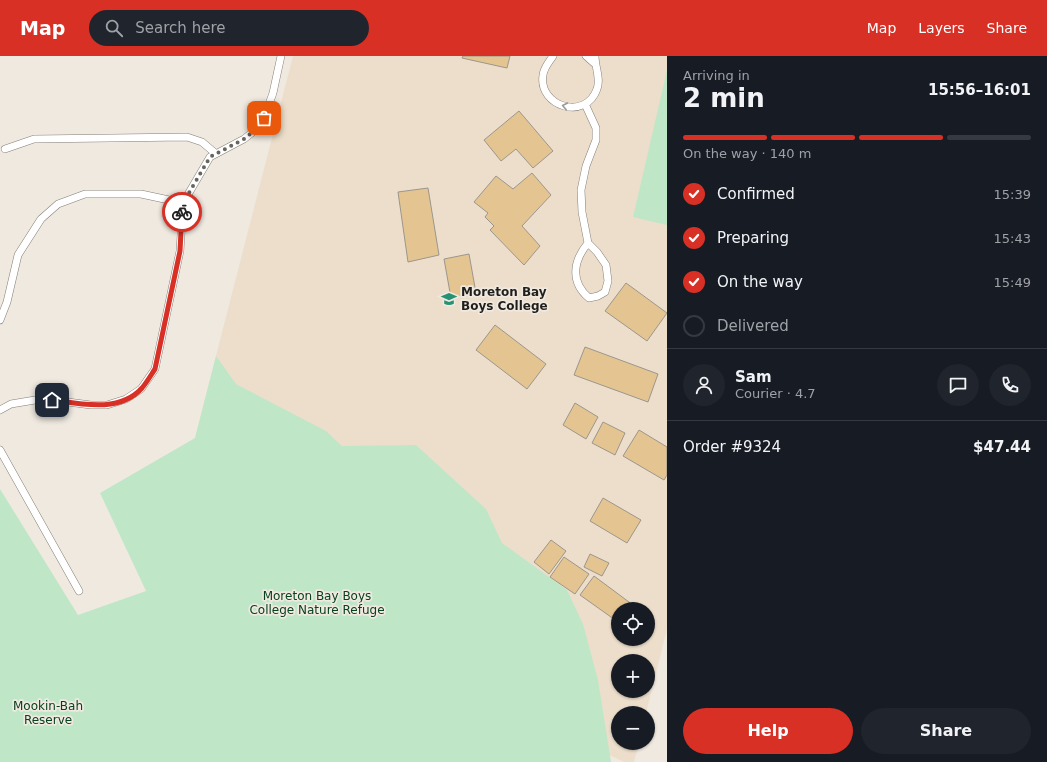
<!DOCTYPE html>
<meta charset="utf-8">
<style>
body{margin:0;font-family:"DejaVu Sans",sans-serif;background:#20242c;color:#f1f3f6;height:100vh;display:flex;flex-direction:column;font-size:15px;white-space:nowrap}
*{box-sizing:border-box;margin:0}
p{font-size:13px;color:#9ea1a6}
.icon{flex:none;width:22px;height:22px;fill:none;stroke:currentColor;stroke-width:2;stroke-linecap:round;stroke-linejoin:round}
.map{position:relative;flex:1;overflow:hidden}
.details{display:flex;flex-direction:column;background:#171b24;width:380px}
.details>*{flex:none}
.buttons{position:absolute;left:611px;top:546px;display:grid;gap:8px}
.buttons a{display:grid;place-items:center;width:44px;height:44px;border-radius:50%;background:#171b24;box-shadow:0 1px 3px #0004;font-size:20px}
.pin{position:absolute;display:grid;place-items:center;width:34px;height:34px;color:#fff;margin:-17px;border-radius:8px;box-shadow:0 2px 6px #0006}
.courier{position:absolute;display:grid;place-items:center;width:40px;height:40px;margin:-20px;border:3px solid #d93025;border-radius:50%;background:#fff;color:#222;box-shadow:0 1px 5px #0007}
.head em{font-style:normal;font-weight:600}
.head div{display:flex;flex-direction:column-reverse}
.head{display:flex;align-items:center;justify-content:space-between;height:68px;padding:0 16px}
h1{font-size:26px;font-weight:600;line-height:30px}
.bar{display:grid;grid-template-columns:repeat(4,1fr);gap:6px 4px;align-content:center;height:48px;padding:0 16px}
.bar i{height:5px;border-radius:3px;background:#363941}
.bar .active{background:#d93025}
.bar p{grid-column:span 4}
.line{display:flex;align-items:center;gap:10px;padding:0 16px;border-top:1px solid #363941}
.line div{flex:1}
.round{display:grid;place-items:center;flex:none;width:42px;height:42px;border-radius:21px;background:#20242c}
ol{padding:0 16px;list-style:none}
li{display:flex;align-items:center;gap:12px;height:44px}
li p{margin-inline-start:auto}
li .icon{padding:4px;border-radius:50%;background:#d93025;color:#fff;stroke-width:4}
li:last-child{color:#9ea1a6}
li i{width:22px;height:22px;border:2px solid #363941;border-radius:50%}
.primary-button{display:flex;gap:8px;margin-top:auto;padding:8px 16px}
.primary-button a{flex:1;height:46px;border-radius:24px;background:#d93025;color:#fff;font-size:16px;font-weight:600;line-height:46px;text-align:center}
.primary-button a+a{background:#20242c;color:#f1f3f6}
header{display:flex;align-items:center;gap:24px;box-sizing:border-box;height:56px;padding:0 20px;background:#d93025;color:#fff}
header strong{font-size:19px}
nav{display:flex;gap:22px;margin-inline-start:auto;font-size:14px}
.search{width:280px;height:36px;background:#20242c;display:flex;align-items:center;gap:10px;box-sizing:border-box;padding:0 14px;border-radius:22px;color:#9ea1a6;font-size:15px}
main{display:flex;flex:1;min-height:0}
.map>svg:first-child{display:block}
</style>
<header>
<strong>Map</strong>
<div class="search"><svg class="icon" aria-label="search" viewBox="0 0 24 24"><circle cx="10" cy="10" r="6"/><path d="M15 15l6 6"/></svg>Search here</div>
<nav><a>Map</a><a>Layers</a><a>Share</a></nav>
</header>
<main>
<div class="map">
<svg width="667" height="706" viewBox="0 0 667 706">
<rect width="100%" height="100%" fill="#efe9e0"/>
<!-- education -->
<path fill="#ecdecb" fill-rule="evenodd" d="M293,0h374v573l-21,84h-28v30h21l-5,19h-10l-456,-219zM618,553h30v30h-30zM618,605h30v30h-30z"/>
<!-- green -->
<path fill="#bfe7c7" d="M667,14v155l-34,-8z
M216,300l20,28 90,47 16,15 74,-1 70,64 16,34 65,47 16,34 15,56 13,82h-611v-273l78,126 68,-24 -46,-98 95,-55z"/>
<!-- building -->
<path fill="#e4c592" stroke="#9b968d" d="M463,0h47l-3,12 -45,-10z
M519,55l34,40 -20,17 -17,-19 -15,12 -17,-21z
M532,117l19,22 -29,31 18,20 -16,19 -34,-35 4,-4 -9,-9 3,-4 -14,-11 22,-26 17,13z
M428,132l11,67 -31,7 -10,-70z
M469,198l7,39 -25,5 -7,-39z
M626,227l41,30 -20,28 -42,-30z
M495,269l51,39 -19,25 -51,-39z
M585,291l73,27 -10,28 -74,-27z
M575,347l23,14 -12,22 -23,-14z
M603,366l22,11 -10,22 -23,-12z
M639,374l28,17v28l-3,5 -41,-24z
M603,442l38,22 -14,23 -37,-22z
M551,484l15,11 -17,23 -15,-12z
M590,498l19,9 -7,13 -18,-9z
M564,501l25,17 -14,20 -25,-17z
M594,520l39,29 -3,4h-12v13l-38,-27z"/>
<g fill="none" stroke-linecap="round" stroke-linejoin="round">
<!-- lane casing -->
<g stroke="#847f77" stroke-width="8">
<path id="lane" d="M553,0c-4,6 -9,11 -10,19 -5,32 43,46 54,14 4,-10 -2,-22 -2,-33
M586,0l9,8
M585,48l11,24v12l-10,26 -5,24 1,22 6,31 9,9 9,13 2,16 -3,11 -7,4 -9,2c-19,-16 -16,-37 -1,-55
M5,93l29,-10 153,-2 15,5 13,11
M0,264l7,-18 11,-47 23,-36 17,-15 27,-10h56l42,9
M0,354l11,-6 24,-4h17l39,5h16l19,-6 15,-10 14,-20 25,-118 3,-48 27,-46 34,-18 10,-8 10,-13 9,-25 8,-37
M0,394l79,141"/>
</g>
<!-- lane -->
<use href="#lane" stroke="#fff" stroke-width="7"/>
</g>
<!-- one-way arrows -->
<defs><path id="oneway-chevron" d="M-2-3.5L2.5 0L-2 3.5" fill="none" stroke-width="1.6" stroke-linecap="round" stroke-linejoin="round"/></defs>
<use stroke="#9b9a98" href="#oneway-chevron" transform="translate(565 50) rotate(-168)"/>
<g fill="none" stroke-linecap="round" stroke-linejoin="round">
<!-- done -->
<path stroke="#68655f" stroke-width="4" stroke-dasharray="0 7.2" d="M182,156l1,-9 27,-46 34,-18 10,-8 10,-13"/>
<!-- route -->
<path stroke="#d93025" stroke-width="5" d="M52,344c29,4 68,13 90,-12 5,-6 9,-13 13,-19l25,-118 2,-39"/>
</g>
<!-- icons -->
<defs>
<g id="school-bare" transform="scale(1.2)"><path d="M0-5L7-2L0 1L-7-2ZM-4 1L0 2.5L4 1V4Q0 6-4 4Z" fill="#259273" stroke="#efe9e0" stroke-width="2.5" paint-order="stroke"/></g>
</defs>
<g fill-rule="evenodd">
<use href="#school-bare" x="449" y="243"/>
</g>
<g text-anchor="middle" stroke-width="3.5" stroke-linejoin="round" paint-order="stroke">
<!-- poi labels -->
<g font-size="12" font-weight="bold" fill="#201e1a" stroke="#efe9e0" text-anchor="start">
<text x="461" y="240">Moreton Bay<tspan x="461" dy="14">Boys College</tspan></text>
</g>
<!-- park labels -->
<g font-size="12" fill="#07411e" stroke="#efe9e0">
<text x="317" y="544">Moreton Bay Boys<tspan x="317" dy="14">College Nature Refuge</tspan></text>
<text x="48" y="654">Mookin-Bah<tspan x="48" dy="14">Reserve</tspan></text>
</g>
</g>
</svg>
<div class="buttons">
<a><svg class="icon" aria-label="locate" viewBox="0 0 24 24"><circle cx="12" cy="12" r="6"/><path d="M12 2v4M12 18v4M2 12h4M18 12h4"/></svg></a>
<a>+</a>
<a>−</a>
</div>
<div class="pin" style="left:264px;top:62px;background:#ea580c"><svg class="icon" aria-label="bag" viewBox="0 0 24 24"><path d="M5 8h14l-1 12H6zM9 8a3 3 0 0 1 6 0"/></svg></div>
<div class="pin" style="left:52px;top:344px;background:#1f2937"><svg class="icon" aria-label="home" viewBox="0 0 24 24"><path d="M3 11l9-7 9 7M6 9v11h12V9"/></svg></div>
<div class="courier" style="left:182px;top:156px"><svg class="icon" aria-label="bike" viewBox="0 0 24 24"><circle cx="6" cy="16" r="4"/><circle cx="18" cy="16" r="4"/><path d="M6 16l4-8h5l3 8M10 8l3 8H6M13 5h3"/></svg></div>
</div>
<section class="details">
<div class="head"><div><h1>2 min</h1><p>Arriving in</p></div><em>15:56–16:01</em></div>
<div class="bar"><i class="active"></i><i class="active"></i><i class="active"></i><i></i><p>On the way · 140 m</p></div>
<ol>
<li><svg class="icon" aria-label="check" viewBox="0 0 24 24"><path d="M5 12l5 5 9-10"/></svg>Confirmed<p>15:39</p></li>
<li><svg class="icon" aria-label="check" viewBox="0 0 24 24"><path d="M5 12l5 5 9-10"/></svg>Preparing<p>15:43</p></li>
<li><svg class="icon" aria-label="check" viewBox="0 0 24 24"><path d="M5 12l5 5 9-10"/></svg>On the way<p>15:49</p></li>
<li><i></i>Delivered</li>
</ol>
<div class="line" style="height:72px"><a class="round"><svg class="icon" aria-label="person" viewBox="0 0 24 24"><circle cx="12" cy="8" r="4"/><path d="M4 21q1-7 8-7t8 7"/></svg></a><div><b>Sam</b><p>Courier · 4.7</p></div><a class="round"><svg class="icon" aria-label="chat" viewBox="0 0 24 24"><path d="M4 5h16v11H9l-5 4z"/></svg></a><a class="round"><svg class="icon" aria-label="phone" viewBox="0 0 24 24"><path d="M5 4h4l2 5-3 2q2 4 5 5l2-3 5 2v4C11 20 4 13 5 4z"/></svg></a></div>
<div class="line" style="height:52px"><div>Order #9324</div><b>$47.44</b></div>
<div class="primary-button"><a>Help</a><a>Share</a></div>
</section>
</main>
